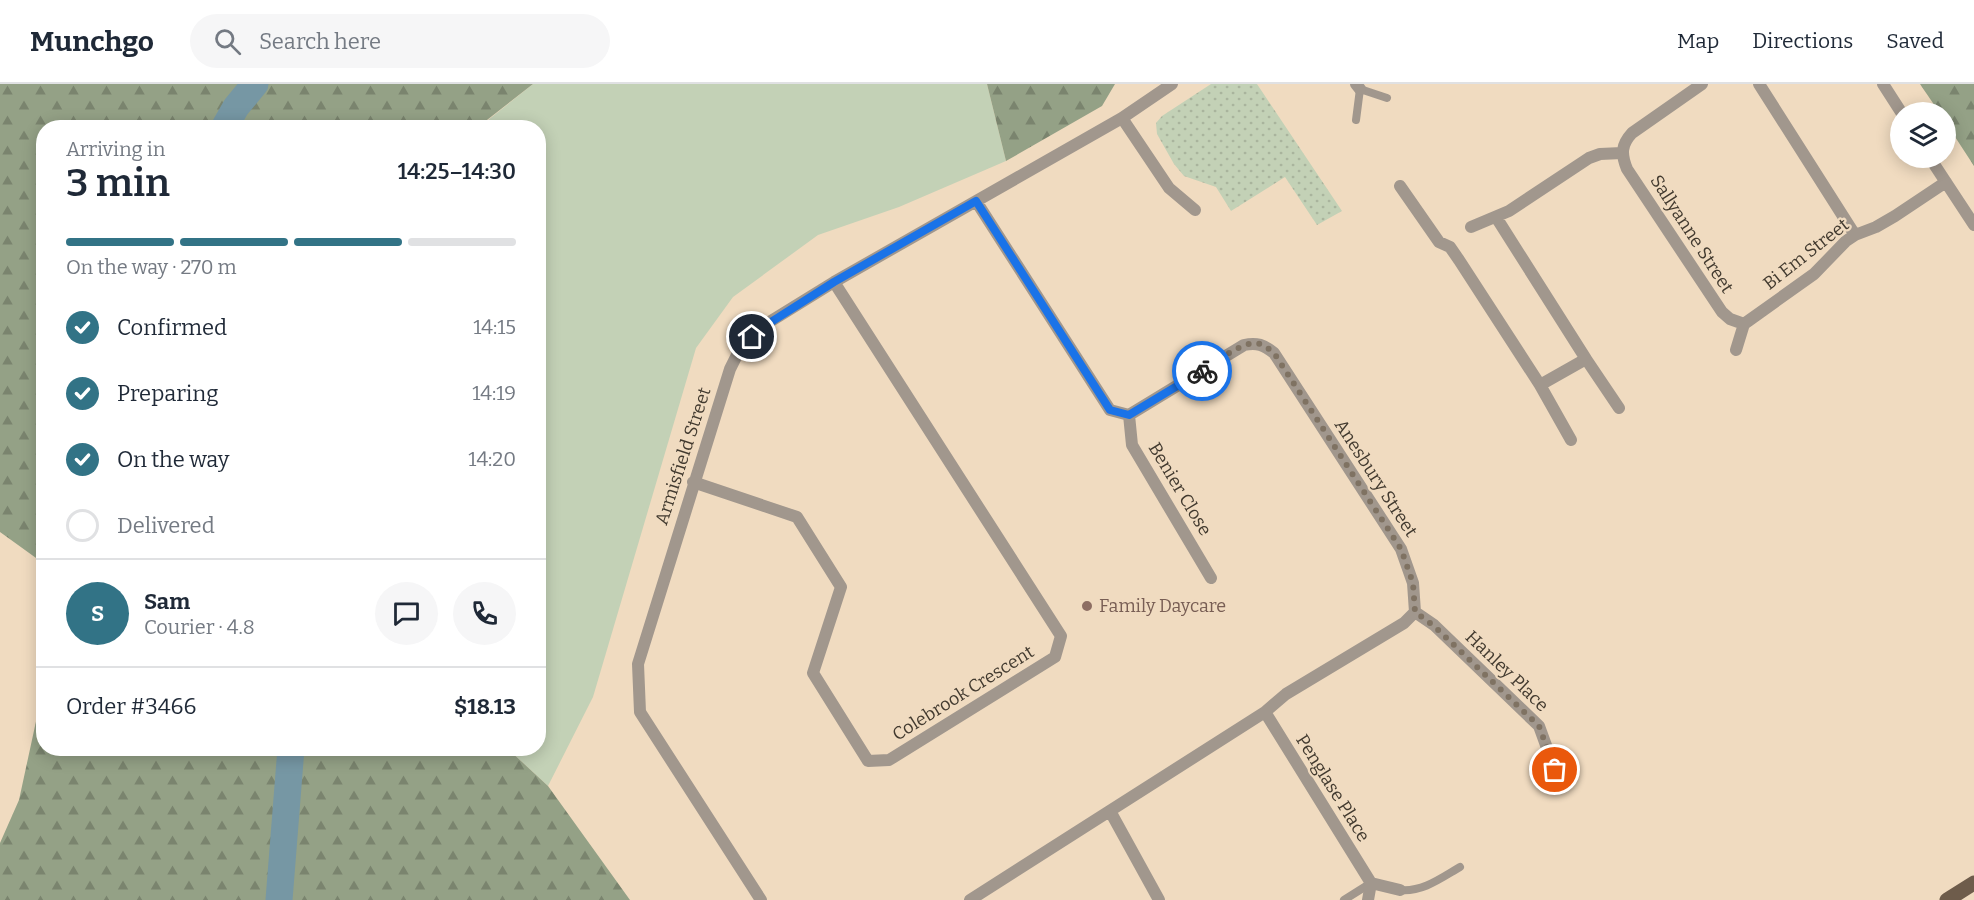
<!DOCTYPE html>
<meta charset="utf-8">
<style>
body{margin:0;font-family:Bitter,serif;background:#f6f6f7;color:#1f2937;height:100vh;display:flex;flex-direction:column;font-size:22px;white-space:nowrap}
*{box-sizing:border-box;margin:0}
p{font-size:20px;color:#747a83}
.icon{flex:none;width:33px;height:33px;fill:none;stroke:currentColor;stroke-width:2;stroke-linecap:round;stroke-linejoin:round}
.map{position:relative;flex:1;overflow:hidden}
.details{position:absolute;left:36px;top:36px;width:510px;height:636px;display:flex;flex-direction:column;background:#fff;border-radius:24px;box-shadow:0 3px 15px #0003}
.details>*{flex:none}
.fabs{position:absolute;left:1890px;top:18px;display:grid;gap:12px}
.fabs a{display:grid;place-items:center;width:66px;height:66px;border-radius:50%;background:#fff;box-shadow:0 3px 15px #0003;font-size:30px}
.pin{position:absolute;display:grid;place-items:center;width:51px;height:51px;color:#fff;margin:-26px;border:3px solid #fff;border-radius:50%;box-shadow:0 2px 6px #0007}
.courier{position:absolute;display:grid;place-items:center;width:60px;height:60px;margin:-30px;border:4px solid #1a73e8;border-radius:50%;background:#fff;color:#222;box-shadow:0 2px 8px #0007}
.headline em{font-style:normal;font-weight:600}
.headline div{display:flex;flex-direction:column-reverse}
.headline{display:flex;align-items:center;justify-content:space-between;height:102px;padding:0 30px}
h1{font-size:39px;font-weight:600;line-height:45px}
.bar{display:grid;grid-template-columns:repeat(4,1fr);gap:9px 6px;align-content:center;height:72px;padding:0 30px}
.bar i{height:8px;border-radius:4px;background:#e0e1e3}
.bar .selected{background:#327386}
.bar p{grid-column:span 4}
.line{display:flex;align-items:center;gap:15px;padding:0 30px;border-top:2px solid #e0e1e3}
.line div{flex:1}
.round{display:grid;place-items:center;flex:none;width:63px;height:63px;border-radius:32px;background:#f6f6f7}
ol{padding:0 30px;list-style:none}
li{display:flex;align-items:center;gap:18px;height:66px}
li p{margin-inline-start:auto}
li .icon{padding:6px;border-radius:50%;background:#327386;color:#fff;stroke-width:4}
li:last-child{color:#747a83}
li i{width:33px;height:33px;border:3px solid #e0e1e3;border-radius:50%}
header{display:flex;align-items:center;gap:36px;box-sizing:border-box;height:84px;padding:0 30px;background:#fff;border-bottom:2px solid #e0e1e3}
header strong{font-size:28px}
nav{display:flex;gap:33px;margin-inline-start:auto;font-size:21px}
.search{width:420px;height:54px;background:#f6f6f7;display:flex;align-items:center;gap:15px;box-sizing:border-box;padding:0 21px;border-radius:33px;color:#747a83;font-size:22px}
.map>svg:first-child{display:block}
</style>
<header>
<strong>Munchgo</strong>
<div class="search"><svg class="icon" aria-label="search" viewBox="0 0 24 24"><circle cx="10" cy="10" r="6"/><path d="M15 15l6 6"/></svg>Search here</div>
<nav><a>Map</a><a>Directions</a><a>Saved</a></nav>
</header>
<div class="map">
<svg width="1974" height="816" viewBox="0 0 1974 816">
<defs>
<pattern id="forest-firs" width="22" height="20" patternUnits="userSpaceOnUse" patternTransform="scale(1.5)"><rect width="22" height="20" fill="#94a186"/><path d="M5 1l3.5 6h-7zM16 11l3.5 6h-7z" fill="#7a846e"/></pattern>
<pattern id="park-dots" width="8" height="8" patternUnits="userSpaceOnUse" patternTransform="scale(1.5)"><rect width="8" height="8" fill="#c3d1b6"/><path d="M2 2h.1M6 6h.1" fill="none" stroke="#a9b49d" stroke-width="1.8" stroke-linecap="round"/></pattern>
</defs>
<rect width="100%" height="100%" fill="#f0dbc0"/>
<!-- grass -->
<path fill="#c3d1b6" d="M533,0h454l19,77 -107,46 -81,28 -85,62 -37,51 -103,349 -45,89 -40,-37 30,-1v-620h-60z"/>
<!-- forest -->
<path fill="url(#forest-firs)" d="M0,0h533l-55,43 -434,1 -1,435 -43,-31z
M987,0h128l-13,22 -96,55z
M1920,0h54v82l-28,-43v-11h-7z
M43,605l1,59 464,1 40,37 82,114h-630v-57l19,-43z"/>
<!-- park -->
<path fill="url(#park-dots)" d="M1211,0h46l85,127 -25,14 -32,-48 -54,34 -15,-24 -32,-11 -10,-12 -17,-30 -1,-11 6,-7z"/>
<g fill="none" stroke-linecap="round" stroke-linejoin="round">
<!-- river -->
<path stroke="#7697a4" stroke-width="27" d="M224,44l12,-21 19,-23
M279,816l12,-152"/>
<!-- lane -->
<path stroke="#a1978d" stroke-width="8" d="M1356,36l4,-31 27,9
M1400,806c23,2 41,-12 60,-23
M1344,816l27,-17"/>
<!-- street -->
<path stroke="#a1978d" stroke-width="12" d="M1356,0l4,5
M1702,0l-70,49c-11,12 -11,21 -5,36l95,143 8,7 14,5
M1759,0l96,151
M1883,0l18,28
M1122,34l47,70 26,22
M1930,74l44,67
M1400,102l39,56 11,5 9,13 81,125
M1496,133l90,142
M1471,143l38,-16 80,-53 11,-4 22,-1
M1736,266l8,-26 70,-50 32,-33 9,-6 21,-8 19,-11 51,-34
M1129,331l3,30 79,133
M1571,356l-31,-55 46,-26 33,49
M693,398l104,35 44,70 -28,86 55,88 21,-1 166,-103 6,-21 -227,-354
M1415,528l19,13 105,101 16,44
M1265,628l106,171 -3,17
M1110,727l49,89
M1371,799l29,7
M761,816l-121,-188 -2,-48 92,-295 11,-22 22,-21 71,-44 288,-164 50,-34
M970,816l295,-188 21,-18 118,-71 11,-11 -2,-29 -12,-34 -127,-196c-10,-8 -17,-11 -30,-8l-115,70 -19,-5 -134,-209"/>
<!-- primary -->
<path stroke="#6e5c4b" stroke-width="15" d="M1947,816l27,-17"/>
</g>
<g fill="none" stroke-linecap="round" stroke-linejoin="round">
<!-- done -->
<path stroke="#7f7262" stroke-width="6" stroke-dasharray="0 10.8" d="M1202,287c12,-8 41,-30 55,-28 7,2 12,6 17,10l127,196 12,34 2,29 19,14 105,100 16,44"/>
<!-- route -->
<path stroke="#1a73e8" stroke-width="8" d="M752,253l11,-10 71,-45 142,-81 134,209 19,5 73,-44"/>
</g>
<!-- markers -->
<circle fill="#8d6e63" stroke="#f0dbc0" stroke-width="2" cx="1087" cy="522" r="6"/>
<g text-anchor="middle" stroke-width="4.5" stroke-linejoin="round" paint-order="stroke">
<!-- street labels -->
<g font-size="18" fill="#423a2f" stroke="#f0dbc0">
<text transform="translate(1692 150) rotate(57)" y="6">Sallyanne Street</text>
<text transform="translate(1806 170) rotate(-38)" y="6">Bi Em Street</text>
<text transform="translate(683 372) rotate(-72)" y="6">Armisfield Street</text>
<text transform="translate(1376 394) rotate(57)" y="6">Anesbury Street</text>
<text transform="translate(1180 405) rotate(59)" y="6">Benier Close</text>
<text transform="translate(1507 587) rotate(44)" y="6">Hanley Place</text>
<text transform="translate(963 609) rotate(-32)" y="6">Colebrook Crescent</text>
<text transform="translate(1333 704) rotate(58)" y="6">Penglase Place</text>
</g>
<!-- education labels -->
<g font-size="18" fill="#785e54" stroke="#f0dbc0" text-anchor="start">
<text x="1099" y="528">Family Daycare</text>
</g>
</g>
</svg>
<div class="fabs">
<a><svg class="icon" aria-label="layers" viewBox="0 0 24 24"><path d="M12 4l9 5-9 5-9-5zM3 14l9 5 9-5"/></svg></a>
</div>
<div class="pin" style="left:1555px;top:686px;background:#ea580c"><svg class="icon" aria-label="bag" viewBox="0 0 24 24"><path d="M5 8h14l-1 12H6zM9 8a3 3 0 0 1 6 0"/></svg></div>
<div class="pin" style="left:752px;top:253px;background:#1f2937"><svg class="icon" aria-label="home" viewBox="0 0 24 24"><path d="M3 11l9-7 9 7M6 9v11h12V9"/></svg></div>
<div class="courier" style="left:1202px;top:287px"><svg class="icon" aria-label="bike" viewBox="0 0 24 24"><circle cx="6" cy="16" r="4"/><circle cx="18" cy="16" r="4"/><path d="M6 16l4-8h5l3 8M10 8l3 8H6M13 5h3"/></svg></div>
<section class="details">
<div class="headline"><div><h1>3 min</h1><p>Arriving in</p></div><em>14:25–14:30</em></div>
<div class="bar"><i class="selected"></i><i class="selected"></i><i class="selected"></i><i></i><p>On the way · 270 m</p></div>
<ol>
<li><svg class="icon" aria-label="check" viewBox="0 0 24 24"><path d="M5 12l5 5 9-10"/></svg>Confirmed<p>14:15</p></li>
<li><svg class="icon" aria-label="check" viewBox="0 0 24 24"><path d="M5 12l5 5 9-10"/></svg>Preparing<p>14:19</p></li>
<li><svg class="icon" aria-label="check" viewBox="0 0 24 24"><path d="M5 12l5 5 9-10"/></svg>On the way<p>14:20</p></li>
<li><i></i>Delivered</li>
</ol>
<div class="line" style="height:108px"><b class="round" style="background:#327386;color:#fff">S</b><div><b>Sam</b><p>Courier · 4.8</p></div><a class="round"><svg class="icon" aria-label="chat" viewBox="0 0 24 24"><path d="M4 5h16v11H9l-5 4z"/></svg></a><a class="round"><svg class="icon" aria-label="phone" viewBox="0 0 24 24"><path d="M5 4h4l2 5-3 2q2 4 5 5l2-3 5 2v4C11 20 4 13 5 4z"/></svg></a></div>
<div class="line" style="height:78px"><div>Order #3466</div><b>$18.13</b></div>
</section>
</div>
